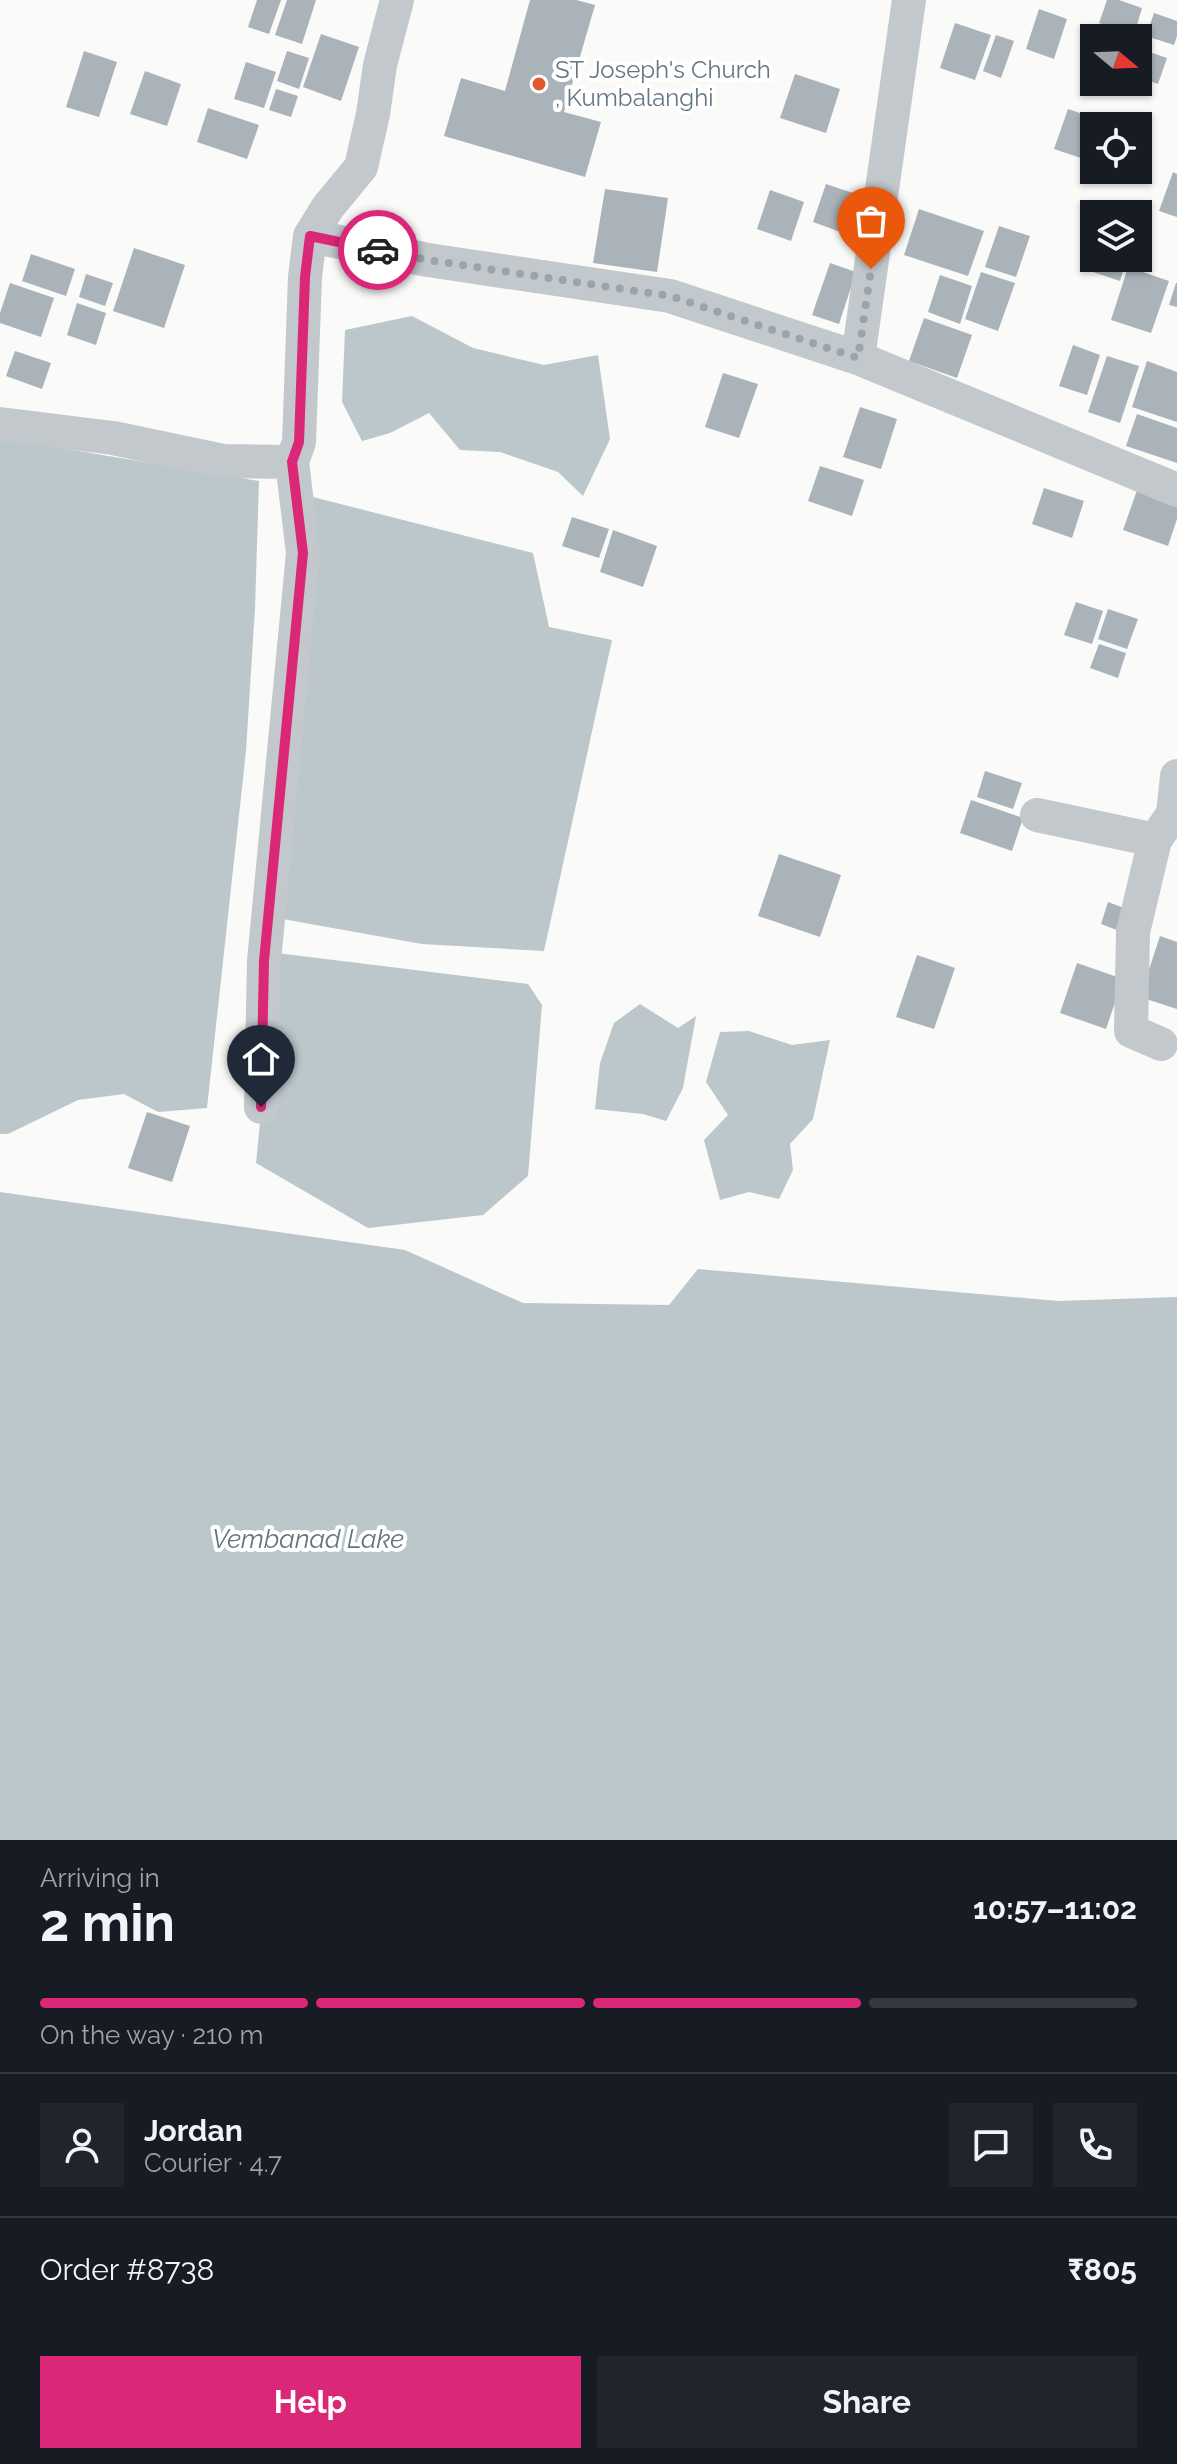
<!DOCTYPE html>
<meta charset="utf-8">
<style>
body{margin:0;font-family:Raleway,sans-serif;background:#20242c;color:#f1f3f6;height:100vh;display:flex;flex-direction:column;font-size:30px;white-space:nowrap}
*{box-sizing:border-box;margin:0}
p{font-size:26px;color:#9ea1a6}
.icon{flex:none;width:44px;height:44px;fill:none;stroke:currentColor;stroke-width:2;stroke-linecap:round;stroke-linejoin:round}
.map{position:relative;height:1840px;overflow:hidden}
.panel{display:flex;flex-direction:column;background:#171b24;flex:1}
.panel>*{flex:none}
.needle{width:52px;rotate:109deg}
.buttons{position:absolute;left:1080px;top:24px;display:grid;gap:16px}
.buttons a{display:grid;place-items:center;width:72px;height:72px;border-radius:0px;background:#171b24;box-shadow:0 2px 6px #0004;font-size:40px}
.pin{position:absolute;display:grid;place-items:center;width:68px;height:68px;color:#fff;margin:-82px -34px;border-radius:50% 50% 50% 0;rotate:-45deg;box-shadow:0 0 8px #0007}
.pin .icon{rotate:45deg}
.courier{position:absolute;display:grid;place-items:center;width:80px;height:80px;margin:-40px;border:6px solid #db2777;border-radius:50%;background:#fff;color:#222;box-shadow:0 2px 10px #0007}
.overview em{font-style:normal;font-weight:700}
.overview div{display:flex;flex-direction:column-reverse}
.overview{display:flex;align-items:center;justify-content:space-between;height:136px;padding:0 40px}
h1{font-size:52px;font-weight:700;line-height:60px}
.bar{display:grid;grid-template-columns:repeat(4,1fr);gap:12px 8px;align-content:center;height:96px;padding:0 40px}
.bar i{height:10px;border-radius:6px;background:#363941}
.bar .on{background:#db2777}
.bar p{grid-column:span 4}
.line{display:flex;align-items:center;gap:20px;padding:0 40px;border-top:2px solid #363941}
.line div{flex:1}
.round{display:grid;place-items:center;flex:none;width:84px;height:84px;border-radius:0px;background:#20242c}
.action{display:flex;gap:16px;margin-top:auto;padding:16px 40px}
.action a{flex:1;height:92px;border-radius:0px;background:#db2777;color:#fff;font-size:32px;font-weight:700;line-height:92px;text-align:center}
.action a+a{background:#20242c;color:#f1f3f6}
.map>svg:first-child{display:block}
</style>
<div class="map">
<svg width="1177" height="1840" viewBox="0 0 1177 1840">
<rect width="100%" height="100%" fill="#fafaf8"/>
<!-- water -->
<path fill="#bbc7cb" d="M412,316l61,32 71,17 54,-10 12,84 -27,57 -25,-24 -58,-20 -40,-2 -31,-37 -39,20 -28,8 -20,-39 3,-72z
M0,438l259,43 -4,127 -9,143 -39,357 -49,4 -34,-18 -46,6 -70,34h-8z
M305,495l228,58 16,74 63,13 -68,311 -122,-7 -145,-26z
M277,953l251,31 14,21 -14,171 -45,39 -115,13 -112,-65z
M640,1004l38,24 18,-12 -13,72 -17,33 -23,-7 -48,-5 5,-46 14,-40z
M749,1031l43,14 38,-5 -17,79 -23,25 3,26 -14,29 -30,-7 -29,8 -16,-60 24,-25 -22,-33 14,-50z
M0,1192l405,58 118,53 146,2 29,-36 360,32 119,-4v543h-1177z"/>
<!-- building -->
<path fill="#aab3b9" d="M257,0h24l-12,34 -21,-7z
M287,0h29l-14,44 -27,-9z
M530,0h46l19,5 -31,107 37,10 -16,55 -141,-41 17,-58 44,13z
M1107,0h12l23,8 -8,27 -35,-12z
M1039,9l28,10 -13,40 -28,-10z
M1154,13l23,8v15l-3,9 -28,-9z
M955,23l36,12 -16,45 -35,-12z
M321,34l38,13 -18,54 -38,-14z
M996,35l18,6 -13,37 -18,-7z
M1138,48l29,10 -9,26 -20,-7z
M84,51l33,11 -18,55 -33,-10z
M287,51l22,7 -10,31 -22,-8z
M246,62l30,10 -12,36 -30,-9z
M145,71l36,13 -14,42 -37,-12z
M795,74l45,15 -14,44 -46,-15z
M276,89l22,7 -7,21 -22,-7z
M208,108l51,17 -12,34 -50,-17z
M1068,109l30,10 -14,40 -30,-10z
M1173,172l4,2v43l-18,-6z
M826,184l42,14 -14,39 -41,-15z
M605,189l63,9 -11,74 -64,-9z
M770,190l34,12 -13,39 -34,-12z
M919,209l65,22 -16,45 -64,-21z
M999,226l31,10 -14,41 -31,-10z
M134,248l51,17 -21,63 -51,-17z
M1094,251v7h33l-7,23 -33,-11z
M31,254l44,15 -9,27 -44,-15z
M830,263l26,9 -17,52 -27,-9z
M1128,267l41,14 -18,52 -40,-13z
M981,272l34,11 -17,48 -33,-12z
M86,274l27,9 -8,23 -26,-9z
M940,275l32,11 -12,38 -32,-12z
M10,283l44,15 -13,39 -41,-14v-10z
M1176,283h1v24l-8,-2z
M77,303l29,10 -10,32 -29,-10z
M924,318l48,17 -15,43 -48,-17z
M1073,345l27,10 -13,40 -28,-9z
M15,351l36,12 -9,26 -36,-13z
M1107,356l32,10 -19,57 -32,-11z
M1147,361l30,11v50l-45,-15z
M723,373l35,11 -19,54 -34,-11z
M860,407l37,12 -16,50 -38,-12z
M1137,414l40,14v35l-51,-17z
M820,466l44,14 -12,36 -44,-15z
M1140,482l37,12v25l-9,27 -45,-16z
M1044,488l40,13 -12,37 -40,-14z
M572,517l37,12 -10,29 -37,-12z
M613,530l44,16 -14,41 -43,-15z
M1076,602l27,9 -11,33 -28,-9z
M1108,609l30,10 -11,30 -29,-10z
M1099,644l27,9 -8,25 -28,-10z
M985,771l37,12 -9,26 -36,-12z
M971,800l52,18 -11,33 -52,-18z
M779,854l62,21 -21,62 -62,-21z
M1108,902l21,8 -7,22 -21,-8z
M1160,936l17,6v67l-37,-12z
M917,955l38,13 -21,61 -38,-12z
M1077,963l46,16 -17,50 -46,-16z
M147,1112l43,14 -18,56 -44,-14z"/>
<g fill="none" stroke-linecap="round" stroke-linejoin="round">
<!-- minor -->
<path stroke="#c3c8cc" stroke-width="34" d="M310,236l118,24 242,36 188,62 319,132
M858,358l51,-358
M0,424l113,14 110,23 69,1
M1177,776l-4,38 4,1
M1037,815l118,25 18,-26
M1155,840l-22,92 -2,99 30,13
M261,1107l3,-146 39,-408 -11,-91 7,-20 6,-165 5,-41 18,-29 33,-40 12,-53 7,-49 17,-65"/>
</g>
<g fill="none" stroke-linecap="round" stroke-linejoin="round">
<!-- done -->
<path stroke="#99a4ac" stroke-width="8" stroke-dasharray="0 14.4" d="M378,250l50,10 242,36 188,62 13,-89"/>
<!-- route -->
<path stroke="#db2777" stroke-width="10" d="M261,1107l3,-146 39,-408 -11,-91 7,-20 6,-165 5,-41 68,14"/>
</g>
<!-- markers -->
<circle fill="#e4572e" stroke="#fff" stroke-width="3" cx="539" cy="84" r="8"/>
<g text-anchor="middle" stroke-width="8" stroke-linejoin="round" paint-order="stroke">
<!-- poi labels -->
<g font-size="24" fill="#657683" stroke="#fff" text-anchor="start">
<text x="555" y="78">ST Joseph's Church<tspan x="555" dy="28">, Kumbalanghi</tspan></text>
</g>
<!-- water labels -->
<g font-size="26" font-style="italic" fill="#60757c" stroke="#fff">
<text x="308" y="1548">Vembanad Lake</text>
</g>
</g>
</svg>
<div class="buttons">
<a><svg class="needle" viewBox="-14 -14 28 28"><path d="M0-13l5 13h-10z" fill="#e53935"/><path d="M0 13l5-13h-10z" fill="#9ea1a6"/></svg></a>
<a><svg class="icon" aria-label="locate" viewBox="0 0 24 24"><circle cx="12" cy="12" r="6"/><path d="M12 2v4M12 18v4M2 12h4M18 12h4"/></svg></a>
<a><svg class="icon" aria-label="layers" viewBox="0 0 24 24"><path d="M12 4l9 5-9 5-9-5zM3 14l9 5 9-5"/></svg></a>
</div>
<div class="pin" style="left:871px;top:269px;background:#ea580c"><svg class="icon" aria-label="bag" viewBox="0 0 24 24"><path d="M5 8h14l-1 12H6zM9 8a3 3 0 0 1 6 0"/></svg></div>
<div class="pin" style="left:261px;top:1107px;background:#1f2937"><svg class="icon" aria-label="home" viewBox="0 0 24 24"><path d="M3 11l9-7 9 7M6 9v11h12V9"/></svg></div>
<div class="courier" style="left:378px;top:250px"><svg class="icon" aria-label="car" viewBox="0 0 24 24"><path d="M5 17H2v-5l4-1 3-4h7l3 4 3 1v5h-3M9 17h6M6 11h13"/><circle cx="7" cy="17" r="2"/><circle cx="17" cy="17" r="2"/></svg></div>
</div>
<section class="panel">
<div class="overview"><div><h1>2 min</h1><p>Arriving in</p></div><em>10:57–11:02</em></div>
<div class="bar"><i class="on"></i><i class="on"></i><i class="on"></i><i></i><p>On the way · 210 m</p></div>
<div class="line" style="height:144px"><a class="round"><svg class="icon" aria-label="person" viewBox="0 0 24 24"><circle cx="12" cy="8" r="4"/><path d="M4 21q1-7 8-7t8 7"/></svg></a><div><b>Jordan</b><p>Courier · 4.7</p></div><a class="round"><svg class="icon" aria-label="chat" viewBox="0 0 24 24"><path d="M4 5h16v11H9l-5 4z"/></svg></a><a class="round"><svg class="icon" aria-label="phone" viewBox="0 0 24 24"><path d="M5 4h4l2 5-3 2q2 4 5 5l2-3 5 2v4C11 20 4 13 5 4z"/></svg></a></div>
<div class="line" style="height:104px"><div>Order #8738</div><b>₹805</b></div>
<div class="action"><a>Help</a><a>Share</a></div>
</section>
